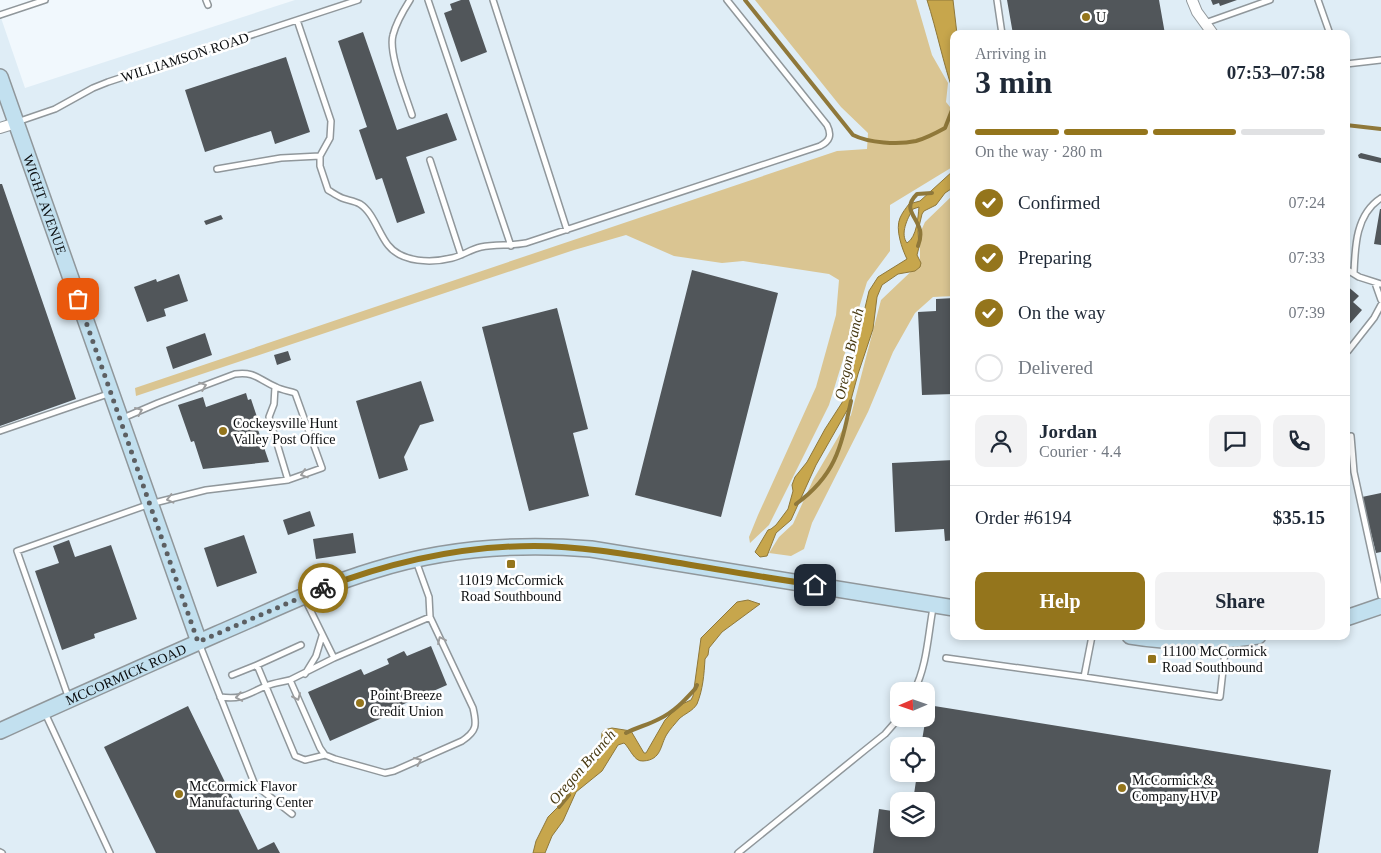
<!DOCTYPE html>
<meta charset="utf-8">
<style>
body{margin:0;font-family:"Times New Roman",serif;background:#f2f2f3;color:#1f2937;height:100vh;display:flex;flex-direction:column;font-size:19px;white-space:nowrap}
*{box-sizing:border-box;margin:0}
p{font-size:16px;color:#747a83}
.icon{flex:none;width:28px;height:28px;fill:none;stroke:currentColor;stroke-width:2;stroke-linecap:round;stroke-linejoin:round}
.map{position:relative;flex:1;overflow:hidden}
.sheet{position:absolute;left:950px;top:30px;width:400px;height:610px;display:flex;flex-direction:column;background:#fff;border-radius:10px;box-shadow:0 2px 8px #0003}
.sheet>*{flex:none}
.needle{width:32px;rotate:268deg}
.tools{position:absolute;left:890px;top:682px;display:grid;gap:10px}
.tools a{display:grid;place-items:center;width:45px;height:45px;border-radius:10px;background:#fff;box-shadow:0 2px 8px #0003;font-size:25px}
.pin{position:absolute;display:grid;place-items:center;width:42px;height:42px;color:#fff;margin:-21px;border-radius:10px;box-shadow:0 2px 8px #0006}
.courier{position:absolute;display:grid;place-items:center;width:50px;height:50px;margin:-25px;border:4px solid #94751c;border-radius:50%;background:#fff;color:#222;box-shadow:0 1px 6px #0007}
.overview em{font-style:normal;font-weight:700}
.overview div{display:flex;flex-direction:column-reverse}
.overview{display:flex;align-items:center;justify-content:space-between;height:85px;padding:0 25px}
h1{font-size:32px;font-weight:700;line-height:38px}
.bar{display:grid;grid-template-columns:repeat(4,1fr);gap:8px 5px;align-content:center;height:60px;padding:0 25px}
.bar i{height:6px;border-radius:4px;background:#e0e1e3}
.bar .active{background:#94751c}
.bar p{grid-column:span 4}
.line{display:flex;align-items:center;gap:12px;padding:0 25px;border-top:1px solid #e0e1e3}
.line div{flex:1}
.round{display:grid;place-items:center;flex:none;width:52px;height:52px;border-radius:10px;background:#f2f2f3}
ol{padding:0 25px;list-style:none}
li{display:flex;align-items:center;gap:15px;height:55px}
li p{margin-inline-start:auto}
li .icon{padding:5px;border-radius:50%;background:#94751c;color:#fff;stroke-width:4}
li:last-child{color:#747a83}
li i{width:28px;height:28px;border:2px solid #e0e1e3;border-radius:50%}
.button{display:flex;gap:10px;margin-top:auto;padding:10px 25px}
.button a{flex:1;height:58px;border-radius:10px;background:#94751c;color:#fff;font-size:20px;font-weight:700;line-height:58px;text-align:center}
.button a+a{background:#f2f2f3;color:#1f2937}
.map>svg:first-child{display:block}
</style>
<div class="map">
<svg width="1381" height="853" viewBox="0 0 1381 853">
<rect width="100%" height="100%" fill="#f1f8fd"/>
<!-- built -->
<path fill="#dfedf6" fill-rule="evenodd" d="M295,0h1086v853h-1381v-838l25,73zM954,34h392v602h-392zM899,691h27v28h-27zM899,746h27v28h-27zM899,801h27v28h-27z"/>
<!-- green -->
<path fill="#dac592" d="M755,0h161l16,55 16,28 -2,19 8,10v54l-64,39v46l-23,31 -38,123 -60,120 -19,18 -1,-6 9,-22 58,-128 20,-72 3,-35 -10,-6 -86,-13 -21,2 -48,-7 -48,-21 -52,15 -438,146 -1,-8 702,-237 30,-2 1,-16 -27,-26z
M954,194v102l-21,1 -18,16 -22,39 -25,60 -56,111 -8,26 -13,7 -22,-3 10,-16 14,-13 20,-44 38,-65 30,-115 39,-37v-30l5,-11z"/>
<!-- water -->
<path fill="#c7a64c" stroke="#8f783a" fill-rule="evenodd" d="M927,0h26l4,34h-3v60c-11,-31 -17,-63 -27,-94z
M954,170v17l-9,6 -9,12 -12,6 -2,3 -4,17 1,16 -2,8 4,8 -1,4 -5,4 -17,3 -16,11 -5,12 -4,32 -15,45 -9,33 -33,58 -25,55 -15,13 -9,23 -7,1 -5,-5 13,-22 3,-1 5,-4 12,-16 5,-18 -1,-6 3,-8 12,-15 18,-33 20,-31 2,-24 8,-24 14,-59 9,-14 29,-18c-5,-10 -12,-30 -7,-41 2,-5 6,-10 9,-14l11,-3zM919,207c-1,10 -2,30 -12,36 -7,-9 0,-24 6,-34z
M748,600l12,4 -38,28 -13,16 -1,7 -3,4c-1,16 -2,30 -8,45 -4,7 -13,10 -18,15 -4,5 -9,10 -12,15 -7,11 -5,26 -24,27 -9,1 -13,-13 -19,-18l-6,2 -16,26 -26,21 -13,29 -11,15 -7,17h-12l3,-12 12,-24 15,-15 15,-21 22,-24 2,-24 2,-3 8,-2 19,3 13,22h2l19,-33 15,-15 11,-5 2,-4 8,-58 36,-36z"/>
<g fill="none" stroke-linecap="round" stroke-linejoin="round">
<!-- stream -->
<path stroke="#8f783a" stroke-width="4" d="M745,0l108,135c16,8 45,10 63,6 11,-3 20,-8 29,-13l9,-23
M1346,125l35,4
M918,246c2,-5 3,-11 2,-16 -4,-15 -18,-21 -3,-36l15,-1
M796,504c40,-29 45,-57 55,-103
M626,733c11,-6 22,-8 33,-14 15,-7 25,-18 36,-30l2,-4
M559,807l10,-12"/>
</g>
<!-- building -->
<path fill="#51565a" d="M461,0h8l18,52 -26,10 -17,-49 8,-3 -2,-6z
M1007,0h152l6,34h-152z
M1211,0h26l-17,6 -1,-3 -6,2z
M363,32l34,98 50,-17 10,27 -51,17 19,56 -28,10 -15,-45 -6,2 -17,-50 8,-3 -29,-86z
M286,57l24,75 -35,12 -4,-13 -66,21 -20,-62z
M1361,153l20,5v5l-22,-5 -1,-3z
M0,184h2l74,215 -76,27z
M1380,209h1v36l-7,-1z
M221,215l2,4 -17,6 -2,-4z
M692,270l86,23 -57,224 -86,-22z
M179,274l9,27 -24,8 2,7 -19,6 -13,-35 22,-8 1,3z
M1346,285l13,11 -6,6 9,8 -16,18z
M954,298v96l-32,1 -4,-83 18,-1v-12z
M557,308l31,121 -15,4 16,63 -60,15 -47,-184z
M205,333l7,22 -39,14 -7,-22z
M288,351l3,9 -14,5 -3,-10z
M421,381l13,40 -14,4 -16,32 4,13 -29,9 -23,-78z
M246,393l2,7 3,-1 7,21 -3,1 14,41 -66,7 -9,-28 -3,1 -13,-37 25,-8 3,10z
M954,460v80l-9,1 -1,-12 -49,3 -3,-69z
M1381,493v59l-5,1 -14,-56z
M310,511l5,15 -27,9 -5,-15z
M353,533l3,20 -40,6 -3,-20z
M244,535l13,38 -40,14 -13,-39z
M69,540l6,17 36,-12 26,74 -43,15 1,4 -33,12 -27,-79 24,-8 -6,-17z
M431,646l16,39 -66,29 1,4 -52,23 -22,-49 53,-23 3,6 25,-11 -2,-5 17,-8 3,5z
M928,705l403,65 -13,83h-445l6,-44 20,3v17h27v-28h-13l4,-27h9v-28h-5z
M188,706l70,144 16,-8 6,11h-124l-52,-106z"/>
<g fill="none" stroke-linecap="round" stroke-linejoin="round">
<!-- lane casing -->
<g stroke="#90979b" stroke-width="8">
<path id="lane" d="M206,0l2,5
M410,0c-7,11 -14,23 -17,35 -5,18 13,61 19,80
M428,0l83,246
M493,0l74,230
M997,0l5,34
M1318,0l12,34
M0,15l45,-15
M297,20l34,101 -1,17 -10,18v10l8,24c5,3 9,6 14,8 5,2 13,3 18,6 13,8 19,30 28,41 14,18 44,18 64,13 10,-2 19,-9 29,-11 15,-3 30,-1 45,-4l294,-97c10,-5 12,-11 7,-21l-100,-125
M1205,23l65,-23
M1346,64l35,-4
M17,122l38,-13 38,-21 15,-6 250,-82
M430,160l31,95
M217,169l64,-11 39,-2
M1346,269l13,8 22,7
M1354,273c1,-27 2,-59 27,-75
M1375,283l6,17
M1348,351l26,-33 7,-13
M275,387l-1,17 -5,13 19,63
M0,431l108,-37
M1351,436l3,36 27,124
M304,597l30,61 -44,22 30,68 5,7 10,4 50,14 9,-2 68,-30c15,-10 15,-16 11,-33l-43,-91 -1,-20 -13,-36
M1092,636l-8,41 136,20 6,-54
M199,643l56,142 37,29
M334,658l96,-41
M946,658l138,19
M257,665l44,-20
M305,674l11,-18 6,-20
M232,675l25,-10 38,91 10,4 20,-5
M914,691c13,-25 14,-56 19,-83
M220,697c23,3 27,-3 46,-11 8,-3 16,-4 24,-6
M69,699l-52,-148 133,-47 56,-14 82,-10 34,-12 -27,-75c-6,-2 -13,-3 -19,-6 -17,-7 -21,-16 -41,-13l-77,29 -35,15
M45,713l65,140
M0,852l2,1
M738,853l127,-103 20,-16 14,-16"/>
</g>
<!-- street casing -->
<g stroke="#90979b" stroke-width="12">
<path id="street" d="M1192,0l5,12 16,22
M0,128l16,-5"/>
</g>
<!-- secondary casing -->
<g stroke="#90979b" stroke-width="18">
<g id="secondary">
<path id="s1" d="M0,77l199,565"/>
<path d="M1346,618l35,-12"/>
<path d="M1130,636c42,7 86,6 128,0"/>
<path id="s2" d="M0,731c72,-33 145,-65 217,-97 52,-22 104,-48 158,-64 70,-22 143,-27 216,-21l363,59"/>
</g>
</g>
<!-- lane -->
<use href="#lane" stroke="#fff" stroke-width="5"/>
<!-- street -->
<use href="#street" stroke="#fff" stroke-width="10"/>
<!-- secondary -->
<use href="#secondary" stroke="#c2e0ef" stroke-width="15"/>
</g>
<!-- one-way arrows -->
<defs><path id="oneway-chevron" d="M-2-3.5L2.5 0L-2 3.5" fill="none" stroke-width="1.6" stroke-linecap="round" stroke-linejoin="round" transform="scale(1.25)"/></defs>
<g stroke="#9d9e9f">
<use href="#oneway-chevron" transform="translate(203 386) rotate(-21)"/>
<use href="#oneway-chevron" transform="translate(139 411) rotate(-24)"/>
<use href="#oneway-chevron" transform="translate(304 474) rotate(162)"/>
<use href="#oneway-chevron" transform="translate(170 499) rotate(166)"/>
<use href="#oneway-chevron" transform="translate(441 640) rotate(-115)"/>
<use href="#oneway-chevron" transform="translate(239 697) rotate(170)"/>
<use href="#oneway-chevron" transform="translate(297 697) rotate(66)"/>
<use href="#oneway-chevron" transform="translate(418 761) rotate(-24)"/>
</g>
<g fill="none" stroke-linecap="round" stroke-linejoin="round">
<!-- done -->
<path stroke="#5c5f62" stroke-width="5" stroke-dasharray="0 9" d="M78,299l120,343 125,-54"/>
<!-- route -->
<path stroke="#94751c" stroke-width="6" d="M323,588c68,-26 138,-42 211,-42 49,0 98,9 146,17 45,8 90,15 135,22"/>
</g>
<!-- markers -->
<g fill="#94751c" stroke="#fff" stroke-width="2">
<circle cx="1086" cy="17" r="5"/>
<circle cx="223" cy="431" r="5"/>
<rect x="506" y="559" width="10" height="10" rx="2.5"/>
<rect x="1147" y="654" width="10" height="10" rx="2.5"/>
<circle cx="360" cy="703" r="5"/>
<circle cx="1122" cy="788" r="5"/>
<circle cx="179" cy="794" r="5"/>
</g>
<g text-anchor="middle" stroke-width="5" stroke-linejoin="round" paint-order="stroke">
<!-- poi labels -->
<g font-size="14" fill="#0b0d0f" stroke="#fff" text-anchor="start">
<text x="1096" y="22">U</text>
<text x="233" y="428">Cockeysville Hunt<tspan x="233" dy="16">Valley Post Office</tspan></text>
<text x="511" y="585" text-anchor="middle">11019 McCormick<tspan x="511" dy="16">Road Southbound</tspan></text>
<text x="1162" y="656">11100 McCormick<tspan x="1162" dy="16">Road Southbound</tspan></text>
<text x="370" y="700">Point Breeze<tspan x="370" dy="16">Credit Union</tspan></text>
<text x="1132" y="785">McCormick &amp;<tspan x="1132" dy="16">Company HVP</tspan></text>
<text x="189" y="791">McCormick Flavor<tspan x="189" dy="16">Manufacturing Center</tspan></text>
</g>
<!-- street labels -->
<g font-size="14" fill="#0b0d0f" stroke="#fff">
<text transform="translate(185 57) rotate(-18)" y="5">WILLIAMSON ROAD</text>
<text dy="5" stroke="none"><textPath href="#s1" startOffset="135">WIGHT AVENUE</textPath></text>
<text dy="5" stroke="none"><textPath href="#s2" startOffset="138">MCCORMICK ROAD</textPath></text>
</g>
<!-- water labels -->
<g font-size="15" font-style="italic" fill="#483a13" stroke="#fff">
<text transform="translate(849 354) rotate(-78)" y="5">Oregon Branch</text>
<text transform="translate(582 767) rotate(-49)" y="5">Oregon Branch</text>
</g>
</g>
</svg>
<div class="tools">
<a><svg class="needle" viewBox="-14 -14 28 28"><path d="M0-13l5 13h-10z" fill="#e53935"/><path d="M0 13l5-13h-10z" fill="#747a83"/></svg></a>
<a><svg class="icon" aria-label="locate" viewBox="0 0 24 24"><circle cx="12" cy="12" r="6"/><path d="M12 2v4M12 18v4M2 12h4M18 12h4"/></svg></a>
<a><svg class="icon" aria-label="layers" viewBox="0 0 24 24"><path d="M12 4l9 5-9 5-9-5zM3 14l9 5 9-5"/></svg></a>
</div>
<div class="pin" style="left:78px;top:299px;background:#ea580c"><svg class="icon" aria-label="bag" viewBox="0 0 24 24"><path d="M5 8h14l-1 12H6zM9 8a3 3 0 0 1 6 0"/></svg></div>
<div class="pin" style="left:815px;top:585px;background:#1f2937"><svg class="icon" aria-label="home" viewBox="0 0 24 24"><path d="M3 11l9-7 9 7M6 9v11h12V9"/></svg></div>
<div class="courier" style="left:323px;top:588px"><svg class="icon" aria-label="bike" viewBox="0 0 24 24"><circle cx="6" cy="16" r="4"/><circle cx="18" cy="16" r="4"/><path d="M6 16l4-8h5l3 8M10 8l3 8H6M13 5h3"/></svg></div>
<section class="sheet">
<div class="overview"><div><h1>3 min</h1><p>Arriving in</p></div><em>07:53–07:58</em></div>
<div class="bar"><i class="active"></i><i class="active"></i><i class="active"></i><i></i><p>On the way · 280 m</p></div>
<ol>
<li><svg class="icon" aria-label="check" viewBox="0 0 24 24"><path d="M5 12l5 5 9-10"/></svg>Confirmed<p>07:24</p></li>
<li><svg class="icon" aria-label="check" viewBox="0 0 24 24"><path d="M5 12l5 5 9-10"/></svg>Preparing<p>07:33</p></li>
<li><svg class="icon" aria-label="check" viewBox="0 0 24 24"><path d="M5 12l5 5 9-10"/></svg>On the way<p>07:39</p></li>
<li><i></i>Delivered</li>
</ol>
<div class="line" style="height:90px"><a class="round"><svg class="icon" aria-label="person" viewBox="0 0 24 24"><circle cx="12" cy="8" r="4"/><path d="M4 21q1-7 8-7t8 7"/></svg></a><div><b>Jordan</b><p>Courier · 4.4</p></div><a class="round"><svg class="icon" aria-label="chat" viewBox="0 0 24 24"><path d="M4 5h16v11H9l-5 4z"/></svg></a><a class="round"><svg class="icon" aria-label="phone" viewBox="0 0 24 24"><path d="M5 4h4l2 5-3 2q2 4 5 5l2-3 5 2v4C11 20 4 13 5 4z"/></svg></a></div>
<div class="line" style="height:65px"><div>Order #6194</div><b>$35.15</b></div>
<div class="button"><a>Help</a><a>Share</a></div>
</section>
</div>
